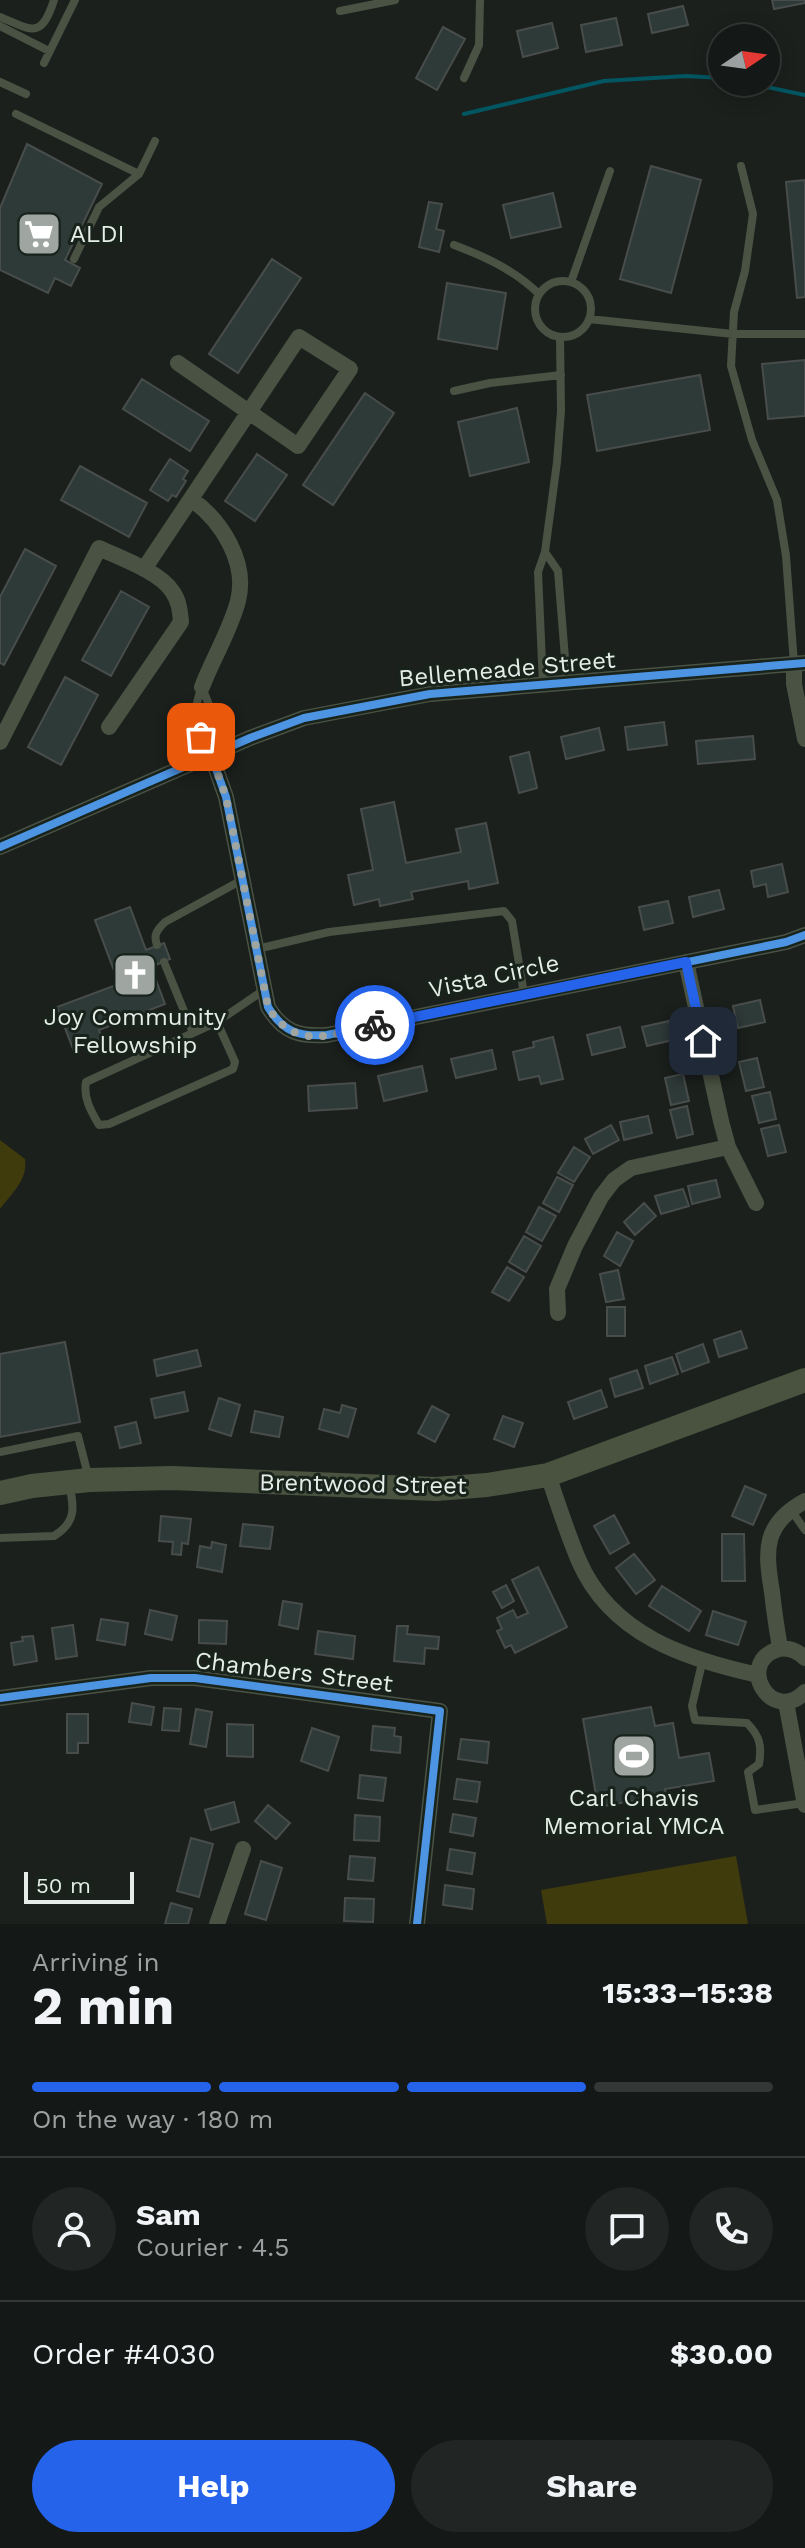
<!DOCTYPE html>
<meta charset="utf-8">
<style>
body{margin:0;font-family:"Work Sans",sans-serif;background:#212523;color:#f1f3f6;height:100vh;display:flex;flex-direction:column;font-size:30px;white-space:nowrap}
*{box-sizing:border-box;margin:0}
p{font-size:26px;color:#9da0a1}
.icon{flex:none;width:44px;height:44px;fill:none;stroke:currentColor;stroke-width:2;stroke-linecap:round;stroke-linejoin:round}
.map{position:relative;height:1924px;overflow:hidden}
.drawer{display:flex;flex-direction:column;background:#141816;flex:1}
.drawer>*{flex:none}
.needle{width:52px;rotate:77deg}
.tools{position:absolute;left:708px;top:24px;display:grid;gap:16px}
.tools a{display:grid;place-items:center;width:72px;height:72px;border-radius:50%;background:#141816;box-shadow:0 4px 20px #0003,0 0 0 2px #333735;font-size:40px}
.scale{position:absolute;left:24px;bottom:20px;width:110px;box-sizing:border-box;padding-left:8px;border:4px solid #e6ede8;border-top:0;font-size:22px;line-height:28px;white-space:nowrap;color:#e6ede8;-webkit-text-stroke:6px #18231c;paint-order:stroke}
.pin{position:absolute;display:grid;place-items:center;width:68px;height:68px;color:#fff;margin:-34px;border-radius:16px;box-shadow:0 4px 12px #0006}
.courier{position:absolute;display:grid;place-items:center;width:80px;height:80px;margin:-40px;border:6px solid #2563eb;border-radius:50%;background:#fff;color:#222;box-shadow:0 2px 10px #0007}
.overview em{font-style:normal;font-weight:700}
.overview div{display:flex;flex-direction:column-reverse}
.overview{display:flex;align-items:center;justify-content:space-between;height:136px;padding:0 32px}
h1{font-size:52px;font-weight:700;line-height:60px}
.bar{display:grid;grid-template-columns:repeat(4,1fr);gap:12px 8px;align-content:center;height:96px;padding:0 32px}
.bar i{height:10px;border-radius:6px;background:#333735}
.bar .on{background:#2563eb}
.bar p{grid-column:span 4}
.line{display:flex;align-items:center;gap:20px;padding:0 32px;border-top:2px solid #333735}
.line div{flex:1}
.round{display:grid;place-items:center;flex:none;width:84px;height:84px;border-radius:42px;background:#212523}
.button{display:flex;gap:16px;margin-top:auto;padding:16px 32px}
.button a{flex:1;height:92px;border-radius:48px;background:#2563eb;color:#fff;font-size:32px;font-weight:700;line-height:92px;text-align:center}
.button a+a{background:#212523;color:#f1f3f6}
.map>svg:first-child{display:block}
</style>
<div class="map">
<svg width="805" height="1924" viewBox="0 0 805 1924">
<rect width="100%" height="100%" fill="#1b201d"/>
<!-- green -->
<path fill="#403b0c" d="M0,1140l25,19c3,21 -13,34 -25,50z
M736,1856l12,68h-201l-6,-34z"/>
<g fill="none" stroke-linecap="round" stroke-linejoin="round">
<!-- stream -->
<path stroke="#025661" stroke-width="4" d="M743,82l62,13
M464,114l140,-33 82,-5 36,2"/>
</g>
<!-- building -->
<path fill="#2e3a38" stroke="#484d4b" stroke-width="2" d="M772,0h33v3l-31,6z
M683,6l5,19 -36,8 -4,-19z
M616,18l6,27 -36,7 -5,-27z
M552,23l6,25 -35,9 -6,-26z
M443,27l22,12 -28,51 -21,-12z
M27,144l75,40 -37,76 15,8 -9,18 -16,-8 -7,15 -48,-23v-62z
M651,166l50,14 -30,113 -51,-14z
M805,180v117l-8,1 -11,-116z
M553,193l8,34 -50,11 -8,-33z
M429,202l13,2 -6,25 8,2 -5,21 -20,-5z
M272,259l29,19 -63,95 -29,-19z
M447,283l59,10 -9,56 -59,-10z
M805,360v56l-37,3 -6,-55z
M700,375l10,55 -113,21 -10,-56z
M142,379l67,42 -19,30 -67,-42z
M365,393l29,20 -61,92 -30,-20z
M517,408l12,54 -59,14 -12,-54z
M257,454l30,21 -32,46 -30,-20z
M170,459l18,12 -5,8 3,2 -10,16 -4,-2 -4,6 -18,-11z
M80,466l67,37 -18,34 -68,-37z
M25,549l31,17 -52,99 -4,-2v-66z
M121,591l28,16 -38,69 -29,-16z
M65,677l33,18 -37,70 -33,-18z
M664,722l3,23 -39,5 -3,-23z
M599,728l5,22 -38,9 -5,-22z
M753,736l2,23 -57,5 -2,-23z
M529,752l8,36 -18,5 -9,-36z
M394,802l12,61 55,-11 -5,-23 30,-6 12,60 -29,6 -1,-8 -57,11 2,7 -33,7 -1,-7 -25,6 -6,-30 25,-5 -12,-61z
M782,864l6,28 -20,5 -2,-13 -12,3 -3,-16z
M719,890l5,19 -31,8 -4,-20z
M668,901l5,22 -29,7 -5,-23z
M130,907l16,43 18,-7 6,16 -19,8 14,37 -66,26 3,8 -29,11 -16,-42 62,-23 -24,-64z
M760,1000l5,22 -27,6 -5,-22z
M669,1021l4,19 -26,6 -5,-19z
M620,1027l5,20 -33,8 -5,-20z
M553,1037l10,42 -22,5 -2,-8 -20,4 -6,-28 21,-5 -1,-5z
M492,1050l4,19 -40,9 -5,-19z
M757,1058l7,29 -18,4 -7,-29z
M422,1066l5,25 -43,10 -6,-25z
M683,1074l6,27 -18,4 -6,-27z
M355,1083l2,25 -48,3 -1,-25z
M770,1092l6,27 -17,4 -7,-27z
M687,1106l6,28 -16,4 -7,-28z
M648,1116l4,17 -28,7 -4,-18z
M611,1125l8,15 -26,14 -8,-15z
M779,1125l7,27 -18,4 -7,-27z
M574,1147l16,10 -16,25 -16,-9z
M557,1177l16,8 -14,27 -16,-9z
M716,1180l4,17 -28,7 -4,-18z
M683,1189l6,17 -28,8 -6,-18z
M644,1203l12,13 -21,19 -11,-13z
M539,1207l17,9 -14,25 -16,-9z
M617,1232l16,9 -13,25 -16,-10z
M524,1236l17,10 -15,26 -17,-10z
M507,1267l17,10 -15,24 -17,-9z
M618,1270l6,29 -18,3 -6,-28z
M607,1307h18v29h-18z
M741,1331l6,17 -28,9 -5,-17z
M65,1342l15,80 -80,15v-83z
M703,1344l6,18 -27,10 -6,-18z
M197,1350l4,16 -44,10 -3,-16z
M672,1357l6,17 -28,10 -5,-18z
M637,1370l6,18 -28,9 -5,-18z
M601,1390l6,17 -33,12 -6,-17z
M184,1392l4,19 -33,7 -4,-19z
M219,1398l21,7 -9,31 -22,-7z
M342,1405l14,4 -8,28 -29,-8 5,-20 16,4z
M432,1406l17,9 -14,27 -17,-9z
M255,1411l28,6 -4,20 -28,-5z
M503,1416l20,7 -9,24 -20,-8z
M136,1422l5,21 -21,5 -5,-21z
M745,1486l21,9 -13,30 -21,-9z
M614,1515l15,28 -19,11 -16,-28z
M161,1516l30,3 -3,25 -6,-1 -1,12 -9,-1 1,-12 -14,-1z
M243,1524l30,3 -3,22 -30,-3z
M722,1534h22l1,47h-23z
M212,1542l14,3 -4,27 -25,-5 3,-21 11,2z
M634,1554l21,26 -19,14 -20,-26z
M538,1567l29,60 -52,26 -4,-8 -6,3 -8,-17 5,-2 -5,-11 16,-8 4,8 11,-5 -16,-33z
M506,1585l8,16 -12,7 -9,-16z
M662,1586l39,25 -12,20 -40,-25z
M283,1601l19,3 -4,25 -19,-4z
M150,1610l27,6 -5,24 -27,-6z
M713,1611l33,11 -8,23 -32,-10z
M101,1619l27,4 -3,22 -28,-5z
M199,1620l28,1 -1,23 -27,-1z
M73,1625l4,31 -21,3 -4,-31z
M397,1626h11l-1,8 32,3 -1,12 -13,-1 -1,16 -30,-3z
M318,1631l37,5 -2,23 -38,-5z
M33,1636l4,25 -23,4 -3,-22 12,-2 -1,-4z
M132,1703l22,4 -3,18 -22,-3z
M651,1707l4,19 18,-3 6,35 30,-5 5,28 -49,8 1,6 -68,12 -15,-88z
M164,1708l17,1 -2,22 -17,-1z
M196,1709l16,3 -6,35 -16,-3z
M67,1714h21v29h-10v10h-11z
M227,1724l26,1v32l-26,-1z
M373,1726l22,2 -1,8 7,1 -1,16 -29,-3z
M312,1728l27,9 -11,34 -27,-10z
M461,1739l28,3 -2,21 -29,-4z
M360,1775l26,3 -3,23 -25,-3z
M457,1779l23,3 -3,20 -23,-3z
M234,1802l5,20 -28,8 -6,-20z
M268,1805l22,18 -14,16 -21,-18z
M453,1814l23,4 -3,18 -23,-4z
M355,1815l25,2 -1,24 -25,-1z
M191,1838l22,6 -14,53 -22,-6z
M450,1849l25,4 -3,21 -25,-4z
M350,1856l25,2 -2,23 -25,-2z
M261,1861l21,7 -16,52 -21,-6z
M445,1885l29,4 -2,20 -29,-4z
M345,1898l29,1 -1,23 -29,-1z
M171,1903l21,6 -4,15h-23z"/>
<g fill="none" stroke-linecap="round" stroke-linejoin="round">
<!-- service -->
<path stroke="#4a5243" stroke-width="8" d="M340,11l55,-11
M0,17c32,13 41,23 54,-17
M0,26l49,25
M44,63l31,-63
M464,78l15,-33 1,-45
M0,82l26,12
M16,114l123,60
M741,166l12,48 -8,57 -11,41 -3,54 21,74 25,60 9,56 8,108
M454,245c32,12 60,25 85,49
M74,259l25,-52 40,-33 16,-33
M535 309a28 28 0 1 1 56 0a28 28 0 1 1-56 0Z
M571,282l39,-111
M589,319l144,15h72
M454,391l36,-8 71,-8
M545,552l13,19 9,112
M543,685l-5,-113 7,-20 12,-90 4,-51 -1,-74
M202,687l16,41 -7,27c-14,-25 -21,-40 -9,-68z
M157,945c-4,-10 0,-15 8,-23l77,-42
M257,949l72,-17 175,-21 8,10 12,73
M164,962l29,71
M217,1022l18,40 -2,7 -124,55 -10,1c-8,-14 -16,-27 -13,-43l131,-60 47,-32
M0,1452l78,-16 11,43
M791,1510l14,20
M0,1538l54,-2c23,-14 20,-29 15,-53
M702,1663l-10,43 3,14 52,3c13,13 15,23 12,41l-11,8 7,38 49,-7"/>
<!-- minor -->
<path stroke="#4a5243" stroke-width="16" d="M191,499c30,21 57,63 47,102 -8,30 -25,57 -36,86
M144,569l155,-232 51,32 -52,77 -120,-83
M794,664v20l11,55
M0,742l99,-194c21,10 61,24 73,43 7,9 8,20 9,31l-72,105
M211,755l15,42 42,210c15,25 31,30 59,28l459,-93 19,-7
M0,847l250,-109 54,-20 126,-24 375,-31
M686,962l35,159 7,26 28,56
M558,1313l-1,-24 18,-43 26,-49 13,-17 17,-12 97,-21
M548,1475c10,29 19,58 31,86 32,74 107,98 179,114
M780,1648c-3,-18 -6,-37 -8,-56 -7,-42 -9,-68 33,-91
M805,1658c-9,-8 -18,-12 -29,-8 -40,15 -4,75 29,42
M0,1698l151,-20h44l245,33 -23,213
M786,1702l19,103
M217,1924l26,-75"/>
<!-- secondary -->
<path stroke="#4a533f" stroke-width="24" d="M0,1493l32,-7 57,-6 83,-2 264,11 51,-4 61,-10 257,-95"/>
<!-- cycleway casing -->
<g stroke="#18231c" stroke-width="13">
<path id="cycleway" d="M211,755l15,42 42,210c15,25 31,30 59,28l459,-93 19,-7
M0,847l250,-109 54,-20 126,-24 375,-31
M0,1698l151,-20h44l245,33 -23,213"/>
</g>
<!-- cycleway -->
<use href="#cycleway" stroke="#4d94e3" stroke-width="8"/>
</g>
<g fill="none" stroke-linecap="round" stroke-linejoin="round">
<!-- done -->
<path stroke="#9fa5a1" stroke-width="8" stroke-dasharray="0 14.4" d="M201,737l10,18 15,42 42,210c27,45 64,27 107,18"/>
<!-- route -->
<path stroke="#2563eb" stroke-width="10" d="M375,1025l311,-63 17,79"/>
</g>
<!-- icons -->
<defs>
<g id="supermarket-square" transform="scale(2.3)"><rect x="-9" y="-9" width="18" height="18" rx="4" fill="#9fa5a1" stroke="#18231c"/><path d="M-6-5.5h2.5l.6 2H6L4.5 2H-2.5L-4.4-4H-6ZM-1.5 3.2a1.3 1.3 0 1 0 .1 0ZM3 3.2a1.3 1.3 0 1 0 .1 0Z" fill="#fff"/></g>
<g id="church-square" transform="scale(2.3)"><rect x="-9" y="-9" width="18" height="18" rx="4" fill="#9fa5a1" stroke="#18231c"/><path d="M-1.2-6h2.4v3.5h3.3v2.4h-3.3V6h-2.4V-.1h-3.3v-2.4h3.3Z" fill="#fff"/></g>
<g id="stadium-square" transform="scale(2.3)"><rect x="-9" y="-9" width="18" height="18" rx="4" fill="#9fa5a1" stroke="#18231c"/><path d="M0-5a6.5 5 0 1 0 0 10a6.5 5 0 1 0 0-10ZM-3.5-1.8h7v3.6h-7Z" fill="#fff"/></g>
</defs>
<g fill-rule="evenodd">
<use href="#supermarket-square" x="39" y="234"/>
<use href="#church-square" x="135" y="975"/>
<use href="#stadium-square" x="634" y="1756"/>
</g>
<g text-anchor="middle" stroke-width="6" stroke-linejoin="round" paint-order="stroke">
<!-- poi labels -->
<g font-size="24" fill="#e6ede8" stroke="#18231c">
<text x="70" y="242" text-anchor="start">ALDI</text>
<text x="135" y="1025">Joy Community<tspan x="135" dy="28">Fellowship</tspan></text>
<text x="634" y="1806">Carl Chavis<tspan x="634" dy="28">Memorial YMCA</tspan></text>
</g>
<!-- street labels -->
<g font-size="24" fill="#e6ede8" stroke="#18231c">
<text transform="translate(507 669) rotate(-5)" y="8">Bellemeade Street</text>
<text transform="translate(494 976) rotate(-12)" y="8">Vista Circle</text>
<text transform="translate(363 1484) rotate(1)" y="8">Brentwood Street</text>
<text transform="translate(294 1672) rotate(7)" y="8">Chambers Street</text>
</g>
</g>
</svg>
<div class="tools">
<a><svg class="needle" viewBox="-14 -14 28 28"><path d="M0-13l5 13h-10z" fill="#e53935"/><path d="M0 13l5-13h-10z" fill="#9da0a1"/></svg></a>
</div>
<div class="scale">50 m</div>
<div class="pin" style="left:201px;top:737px;background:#ea580c"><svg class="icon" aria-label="bag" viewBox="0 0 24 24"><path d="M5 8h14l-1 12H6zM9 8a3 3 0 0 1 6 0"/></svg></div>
<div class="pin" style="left:703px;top:1041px;background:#1f2937"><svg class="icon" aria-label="home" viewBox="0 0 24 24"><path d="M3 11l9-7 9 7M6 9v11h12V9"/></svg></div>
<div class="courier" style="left:375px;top:1025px"><svg class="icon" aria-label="bike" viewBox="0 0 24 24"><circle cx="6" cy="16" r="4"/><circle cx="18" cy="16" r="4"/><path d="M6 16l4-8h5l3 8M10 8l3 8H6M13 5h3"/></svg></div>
</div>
<section class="drawer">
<div class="overview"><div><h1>2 min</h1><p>Arriving in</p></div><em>15:33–15:38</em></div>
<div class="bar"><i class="on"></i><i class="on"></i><i class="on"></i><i></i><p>On the way · 180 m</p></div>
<div class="line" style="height:144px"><a class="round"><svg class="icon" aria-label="person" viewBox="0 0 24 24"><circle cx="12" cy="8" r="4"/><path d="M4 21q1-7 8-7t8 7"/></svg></a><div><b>Sam</b><p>Courier · 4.5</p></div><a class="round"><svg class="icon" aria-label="chat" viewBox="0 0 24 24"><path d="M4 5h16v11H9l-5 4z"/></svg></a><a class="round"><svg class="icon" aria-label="phone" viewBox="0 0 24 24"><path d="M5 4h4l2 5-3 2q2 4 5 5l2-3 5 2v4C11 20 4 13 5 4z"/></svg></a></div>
<div class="line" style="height:104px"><div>Order #4030</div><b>$30.00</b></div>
<div class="button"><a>Help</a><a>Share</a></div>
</section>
